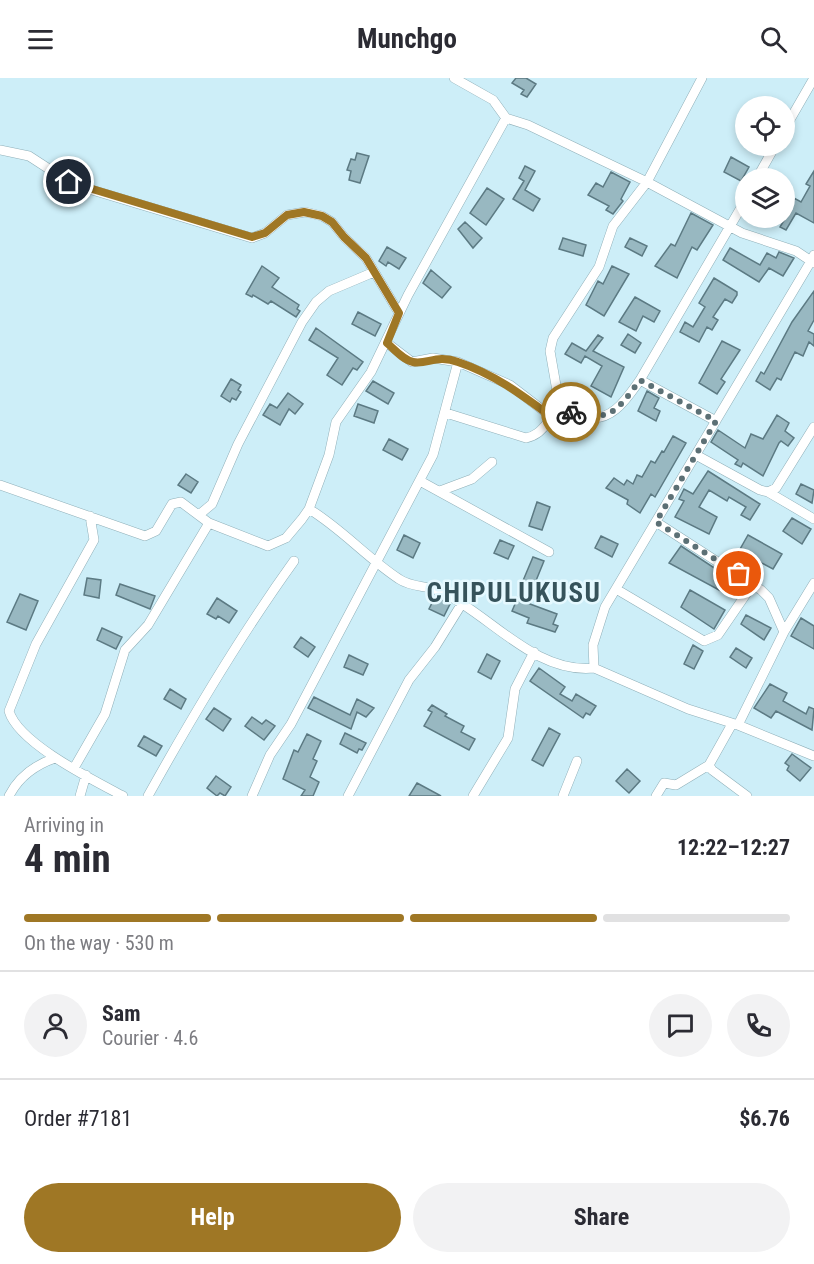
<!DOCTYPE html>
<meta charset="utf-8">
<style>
body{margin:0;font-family:"Roboto Condensed",sans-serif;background:#f2f2f3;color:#2b2b33;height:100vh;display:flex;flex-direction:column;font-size:22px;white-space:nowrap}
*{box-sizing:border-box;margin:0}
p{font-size:20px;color:#7c7c81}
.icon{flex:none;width:33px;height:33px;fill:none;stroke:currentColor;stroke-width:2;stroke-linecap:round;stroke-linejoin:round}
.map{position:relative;height:718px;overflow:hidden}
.panel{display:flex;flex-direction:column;background:#fff;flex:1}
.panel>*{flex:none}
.buttons{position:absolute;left:735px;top:18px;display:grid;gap:12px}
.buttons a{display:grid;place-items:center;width:60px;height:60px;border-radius:50%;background:#fff;box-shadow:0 3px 9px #0003;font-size:30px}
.pin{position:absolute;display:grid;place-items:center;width:51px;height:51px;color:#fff;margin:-26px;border:3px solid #fff;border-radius:50%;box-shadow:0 2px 6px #0007}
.courier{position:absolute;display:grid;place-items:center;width:60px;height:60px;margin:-30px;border:4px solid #9f7725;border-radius:50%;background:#fff;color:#222;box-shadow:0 2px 8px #0007}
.head em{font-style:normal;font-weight:700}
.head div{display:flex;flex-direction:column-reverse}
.head{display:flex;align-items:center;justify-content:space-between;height:102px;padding:0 24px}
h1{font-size:39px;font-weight:700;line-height:45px}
.bar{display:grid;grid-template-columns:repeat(4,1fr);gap:9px 6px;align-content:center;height:72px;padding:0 24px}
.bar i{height:8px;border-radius:4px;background:#e1e1e2}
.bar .active{background:#9f7725}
.bar p{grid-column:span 4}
.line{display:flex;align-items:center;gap:15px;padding:0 24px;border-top:2px solid #e1e1e2}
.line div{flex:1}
.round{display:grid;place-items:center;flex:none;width:63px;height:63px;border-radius:32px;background:#f2f2f3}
.primary-button{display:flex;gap:12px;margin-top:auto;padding:12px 24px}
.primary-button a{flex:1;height:69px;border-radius:36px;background:#9f7725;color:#fff;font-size:24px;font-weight:700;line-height:69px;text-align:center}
.primary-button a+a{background:#f2f2f3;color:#2b2b33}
header{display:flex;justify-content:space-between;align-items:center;height:78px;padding:0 24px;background:#fff;font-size:27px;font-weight:700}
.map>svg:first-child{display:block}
</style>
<header><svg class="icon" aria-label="menu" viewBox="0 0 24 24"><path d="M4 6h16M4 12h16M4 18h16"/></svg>Munchgo<svg class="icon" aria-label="search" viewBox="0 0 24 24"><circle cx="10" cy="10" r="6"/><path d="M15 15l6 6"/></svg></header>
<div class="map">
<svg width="814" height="718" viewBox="0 0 814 718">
<rect width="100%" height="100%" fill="#cdeef8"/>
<!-- building -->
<path fill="#98b8c1" stroke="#5c7a83" stroke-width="1.5" d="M516,0h10l10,6 -9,13 -6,-3 3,-4 -12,-7z
M357,75l12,3 -9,27 -11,-3 2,-9 -4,-1 4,-11 4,1z
M731,79l18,10 -8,14 -17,-9z
M525,88l10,5 -10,19 15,9 -7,12 -20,-12 11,-18 -5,-3z
M814,93v52l-18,-10 -10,17 -6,-3 12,-20 -3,-1 5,-8 7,4 9,-16 -4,-2z
M611,94l19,10 -9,17 2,2 -10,13 -7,-4 3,-4 -21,-11 8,-12 7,4z
M487,110l17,11 -18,26 -16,-12z
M691,135l22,12 -16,25 -5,-3 -15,31 -22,-12 16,-22 4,2z
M465,144l17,16 -9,10 -15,-19z
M563,160l23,7 -3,11 -24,-7z
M630,160l17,8 -5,10 -17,-9z
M387,169l19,11 -7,11 -11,-7 -2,4 -7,-5z
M730,170l30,17 7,-12 9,5 3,-6 15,6 -11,18 -14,-8 -10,14 -36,-22z
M262,188l17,12 -7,9 27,18 -2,4 3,2 -4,6 -25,-16 -3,3 -15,-9 -1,2 -6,-3z
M612,188l17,8 -25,42 -18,-11 12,-24 5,3z
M431,192l20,17 -9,11 -19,-15z
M714,200l23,14v3l-5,8 -7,-4 -12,18 5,3 -6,10 -5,-3 -8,15 -19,-10 5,-10 8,5 12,-20 -6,-4z
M814,213v29l-6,11 6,3v12l-5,-4 -6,14 -8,-4 -14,28 -4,-2 -7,12 -14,-9 5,-9 3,2 28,-52z
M635,219l25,14 -6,11 -11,-6 -7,15 -17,-9z
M358,234l23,12 -6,12 -23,-12z
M316,250l47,34 -6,8 -4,-2 -11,17 -15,-10 11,-17 -29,-18z
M628,256l13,9 -6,10 -14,-8z
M598,257l5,3 -10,13 31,16 -13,30 -20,-11 11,-20 -17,-10 -4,7 -16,-9 7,-11 14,8z
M722,263l18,9 -19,29 4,3 -8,12 -18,-11z
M231,301l10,6 -3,5 3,2 -5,8 -4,-2 -2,4 -9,-6z
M373,303l21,12 -6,11 -22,-13z
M647,313l12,7 -5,10 6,3 -4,10 -18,-10z
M288,315l15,11 -8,10 -6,-5 -9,16 -17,-10 7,-11 7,4z
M358,326l20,7 -4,12 -20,-7z
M777,337l12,8 -4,8 9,7 -6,8 -7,-5 -2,2 -16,33 -20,-13 -2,4 -6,-3 3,-4 -27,-18 7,-12 27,18 6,-14 12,5z
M673,358l13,7 -31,54 -4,-3 -11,19 -13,-9 1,-4 -22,-12 8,-10 10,7 3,-5 6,4 4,-9 5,2 9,-16 4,2 7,-12 2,1z
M389,361l19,10 -6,11 -19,-10z
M708,393l52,33 -10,16 -9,-5 5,-8 -17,-10 -2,4 -18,-11 -10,17 18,10 -8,17 -34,-17 9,-16 -5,-2 5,-10 9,5z
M186,396l12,8 -7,11 -13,-8z
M801,406l13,6 -2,13 -16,-9z
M537,424l13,5 -8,23 -13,-4z
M792,440l19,11 -9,15 -19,-13z
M404,457l16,8 -7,15 -16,-8z
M748,457l34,19 -9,15 -34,-18z
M601,458l17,8 -6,13 -17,-9z
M500,462l14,6 -6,13 -14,-6z
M681,468l44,29 -4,6 15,9 -4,7 -63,-34z
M533,479l11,4 -11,27 -11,-5z
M87,500l14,2 -2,18 -15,-3z
M120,506l35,12 -5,13 -34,-14z
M690,512l35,20 -11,19 -33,-22z
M20,516l18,7 -12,29 -19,-8z
M519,517l12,5 -1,4 27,10 -4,10 5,2 -3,6 -28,-9 2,-5 -17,-7z
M435,519l15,7 -6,12 -15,-7z
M217,520l20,13 -8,12 -11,-7 -2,3 -9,-5z
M746,537l25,13 -7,12 -23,-16z
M801,540l13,8v23l-23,-13z
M102,550l20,9 -6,12 -19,-9z
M301,559l14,10 -7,10 -14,-10z
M693,567l10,6 -9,18 -10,-5z
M736,570l16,10 -6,10 -16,-11z
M487,576l13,7 -9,18 -13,-7z
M349,577l19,9 -5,11 -19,-8z
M539,590l26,19 -5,7 12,7 4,-7 20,12 -6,9 -4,-2 -3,5 -53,-37z
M770,606l17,9 -4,8 23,13 3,-7 5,2 -2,21 -36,-19 -5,7 -17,-10z
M170,611l16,10 -5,10 -17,-10z
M314,619l36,18 7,-16 17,9 -8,9 -9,-5 -6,17 -43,-21z
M432,627l15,9 -2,2 19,10 -3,6 14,7 -6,11 -45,-24 8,-14 -4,-2z
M214,630l17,11 -8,12 -17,-12z
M252,639l10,7 4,-4 9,6 -11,14 -19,-14z
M549,650l11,6 -17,32 -11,-6z
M345,655l21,10 -4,7 -3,-1 -2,4 -17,-9z
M307,656l14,7 -8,18 4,2 -7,16 9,5 -6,14h-12l4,-6 -22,-11 11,-29 4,2z
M144,658l18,10 -6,10 -18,-10z
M792,676l19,14 -11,13 -13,-11 2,-4 -4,-3z
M627,691l13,12 -11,12 -13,-12z
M216,698l15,11 -6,9 -5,-3 -3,3 -10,-8z
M417,705l24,13h-32z"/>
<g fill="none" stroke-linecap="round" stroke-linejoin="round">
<!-- minor casing -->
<g stroke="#8fafb8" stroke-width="10">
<path id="minor" d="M454,0l39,22 13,18 22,7 119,57 95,51 54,18 15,10 3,-6
M784,52l30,-52
M0,72l29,6 40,26 13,5 170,51 13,-5 22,-18 18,-3 17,4 10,6 12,15 22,21 33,55
M757,100l18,-32
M814,185l-3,-2 -206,346 -12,38 1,23 94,41 50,16 76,31
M387,265l25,19 21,-4 25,4 52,23 43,33
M640,302l106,-181
M446,335l80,25c17,-3 19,-18 33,-23 11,-5 17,0 27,2 26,6 41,-19 54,-37l76,41
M561,336l-11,-63 3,-13 46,-71 14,-41 34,-44 55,-104
M696,377l64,35 8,2 8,-4 38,-61
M420,403l129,71
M0,407l145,51 11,-5 16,-27 9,-2 28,21 59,23 18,-8 16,-19 7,-10 20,-54 7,-33 35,-50 37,-77 98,-177
M440,413l32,-12 20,-17
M768,414l46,27
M309,431c33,20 58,49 90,70 13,9 29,6 43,13 48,23 93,82 152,76
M200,436l12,-10 26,-60 64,-122 14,-20 13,-11 45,-19
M90,438l4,24 -58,104 -27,67c9,32 84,69 114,85
M656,444l105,68 8,8 15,34
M616,511l88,52 14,-6 35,-51
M732,646l-23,41 3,5 35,26
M738,647l46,-93 30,-49
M74,690l31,-54 20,-64 23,-25 61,-102
M9,718c10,-20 26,-31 46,-38
M80,718l6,-21
M148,718c45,-81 92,-160 146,-235
M252,718l18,-41 21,-31 142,-269 25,-93
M348,718l61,-116 26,-33 26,-42
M473,718l35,-58 7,-49 19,-37
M563,718l14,-35
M656,718l8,-13 12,2 33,-20"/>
</g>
<!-- minor -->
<use href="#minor" stroke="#fff" stroke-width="9"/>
</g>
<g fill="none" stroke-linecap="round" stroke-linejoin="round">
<!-- done -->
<path stroke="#5c7075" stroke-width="6" stroke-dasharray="0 10.8" d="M571,334c39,11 46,-1 69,-32l76,41 -60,101 83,52"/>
<!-- route -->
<path stroke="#9f7725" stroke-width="8" d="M69,104l183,55 13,-4 22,-18 17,-3 18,4 10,6 12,15 22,21 33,55 -12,30c7,6 16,17 26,19 14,3 24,-8 45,0 36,12 64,33 95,56l18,-6"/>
</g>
<g text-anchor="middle" stroke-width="5" stroke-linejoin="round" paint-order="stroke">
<!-- district labels -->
<g font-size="27" font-weight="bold" letter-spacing="1.5" fill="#36535b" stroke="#e5f9ff">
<text x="514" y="524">CHIPULUKUSU</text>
</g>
</g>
</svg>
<div class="buttons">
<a><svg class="icon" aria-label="locate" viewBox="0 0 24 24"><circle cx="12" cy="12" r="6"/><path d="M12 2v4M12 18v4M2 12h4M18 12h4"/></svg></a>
<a><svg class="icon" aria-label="layers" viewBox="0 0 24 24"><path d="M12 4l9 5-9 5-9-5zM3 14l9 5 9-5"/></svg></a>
</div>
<div class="pin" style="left:739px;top:496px;background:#ea580c"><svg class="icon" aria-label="bag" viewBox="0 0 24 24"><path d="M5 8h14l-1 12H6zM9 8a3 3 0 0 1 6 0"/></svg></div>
<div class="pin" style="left:69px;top:104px;background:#1f2937"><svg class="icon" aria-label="home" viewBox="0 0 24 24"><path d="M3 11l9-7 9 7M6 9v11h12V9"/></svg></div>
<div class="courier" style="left:571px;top:334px"><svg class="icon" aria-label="bike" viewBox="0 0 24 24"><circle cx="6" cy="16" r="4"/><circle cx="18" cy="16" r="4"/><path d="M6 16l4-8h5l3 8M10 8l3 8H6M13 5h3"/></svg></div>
</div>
<section class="panel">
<div class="head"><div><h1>4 min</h1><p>Arriving in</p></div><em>12:22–12:27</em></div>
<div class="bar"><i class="active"></i><i class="active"></i><i class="active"></i><i></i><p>On the way · 530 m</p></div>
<div class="line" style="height:108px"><a class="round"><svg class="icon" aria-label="person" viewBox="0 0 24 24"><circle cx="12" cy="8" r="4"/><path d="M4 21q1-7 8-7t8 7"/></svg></a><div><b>Sam</b><p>Courier · 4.6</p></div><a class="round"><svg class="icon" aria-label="chat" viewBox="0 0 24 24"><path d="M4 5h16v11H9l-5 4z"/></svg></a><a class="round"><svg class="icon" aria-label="phone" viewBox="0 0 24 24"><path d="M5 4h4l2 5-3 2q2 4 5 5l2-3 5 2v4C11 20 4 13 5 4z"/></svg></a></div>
<div class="line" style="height:78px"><div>Order #7181</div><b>$6.76</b></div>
<div class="primary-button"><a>Help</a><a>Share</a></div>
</section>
